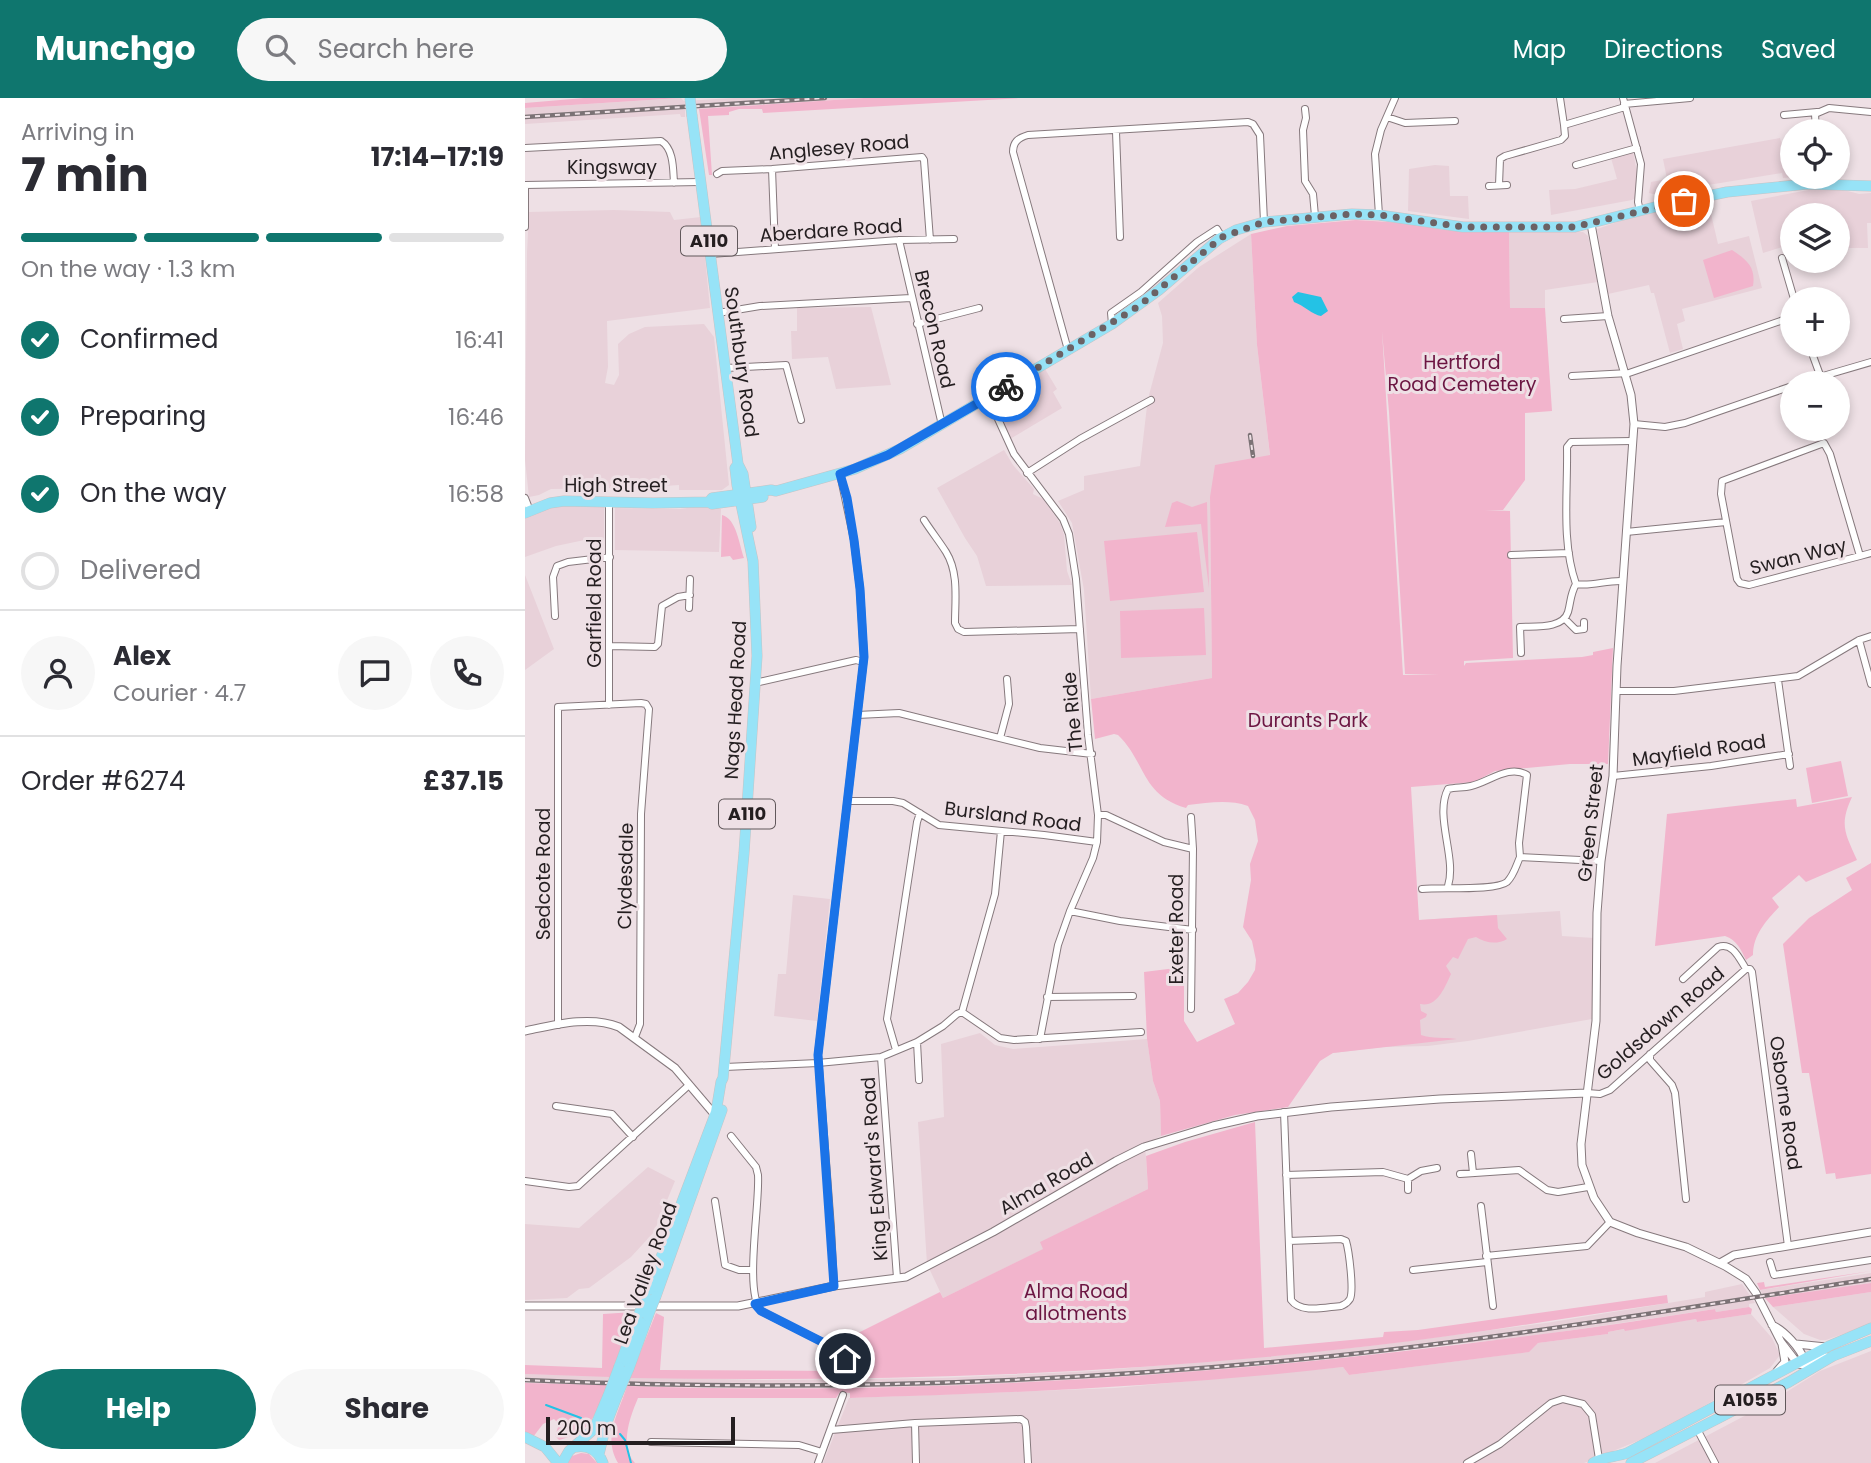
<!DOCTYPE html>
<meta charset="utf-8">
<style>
body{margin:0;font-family:Poppins,sans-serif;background:#f7f7f7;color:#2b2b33;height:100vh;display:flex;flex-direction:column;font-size:26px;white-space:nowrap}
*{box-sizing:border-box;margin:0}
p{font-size:23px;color:#7c7c81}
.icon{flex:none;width:38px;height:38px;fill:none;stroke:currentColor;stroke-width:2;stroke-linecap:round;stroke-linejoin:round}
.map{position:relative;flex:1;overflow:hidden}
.details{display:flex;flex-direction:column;background:#fff;width:525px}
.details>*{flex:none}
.tools{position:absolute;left:1255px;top:21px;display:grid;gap:14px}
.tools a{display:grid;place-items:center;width:70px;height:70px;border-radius:50%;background:#fff;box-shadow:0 4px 10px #0003;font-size:35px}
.scale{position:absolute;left:21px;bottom:18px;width:189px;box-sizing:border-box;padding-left:7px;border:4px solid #241e20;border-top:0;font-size:19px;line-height:24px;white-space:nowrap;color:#241e20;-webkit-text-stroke:5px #eee0e5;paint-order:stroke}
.pin{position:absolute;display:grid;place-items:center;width:60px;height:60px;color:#fff;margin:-30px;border:4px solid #fff;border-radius:50%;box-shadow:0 2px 7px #0007}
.courier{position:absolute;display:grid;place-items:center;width:70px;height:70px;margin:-35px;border:5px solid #1a73e8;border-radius:50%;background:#fff;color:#222;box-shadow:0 2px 9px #0007}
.head em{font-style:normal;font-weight:700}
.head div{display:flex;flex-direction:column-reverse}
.head{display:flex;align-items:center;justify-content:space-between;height:119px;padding:0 21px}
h1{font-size:46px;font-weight:700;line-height:52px}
.bar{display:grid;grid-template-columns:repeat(4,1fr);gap:10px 7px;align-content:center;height:84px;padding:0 21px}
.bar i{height:9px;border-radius:5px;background:#e1e1e2}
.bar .current{background:#0f766e}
.bar p{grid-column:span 4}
.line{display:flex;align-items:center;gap:18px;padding:0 21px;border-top:2px solid #e1e1e2}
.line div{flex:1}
.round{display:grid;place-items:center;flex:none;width:74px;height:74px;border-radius:37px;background:#f7f7f7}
ol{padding:0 21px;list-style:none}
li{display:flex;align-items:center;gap:21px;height:77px}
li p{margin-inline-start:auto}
li .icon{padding:7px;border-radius:50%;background:#0f766e;color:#fff;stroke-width:4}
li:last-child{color:#7c7c81}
li i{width:38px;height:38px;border:4px solid #e1e1e2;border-radius:50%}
.action{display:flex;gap:14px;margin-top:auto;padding:14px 21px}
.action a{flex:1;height:80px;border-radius:42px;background:#0f766e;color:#fff;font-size:28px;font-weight:700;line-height:80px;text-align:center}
.action a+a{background:#f7f7f7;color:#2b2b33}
header{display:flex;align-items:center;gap:42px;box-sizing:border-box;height:98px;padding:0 35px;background:#0f766e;color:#fff}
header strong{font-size:33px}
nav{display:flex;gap:38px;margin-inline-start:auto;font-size:24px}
.search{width:490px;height:63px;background:#f7f7f7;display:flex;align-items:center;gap:18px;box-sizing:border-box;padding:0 24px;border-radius:38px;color:#7c7c81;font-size:26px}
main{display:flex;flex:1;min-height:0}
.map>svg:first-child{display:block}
</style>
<header>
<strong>Munchgo</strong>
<div class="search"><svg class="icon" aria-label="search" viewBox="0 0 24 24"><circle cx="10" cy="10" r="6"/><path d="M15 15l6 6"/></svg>Search here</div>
<nav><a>Map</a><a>Directions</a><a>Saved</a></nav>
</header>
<main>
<section class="details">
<div class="head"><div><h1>7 min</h1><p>Arriving in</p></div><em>17:14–17:19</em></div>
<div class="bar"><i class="current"></i><i class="current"></i><i class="current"></i><i></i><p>On the way · 1.3 km</p></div>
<ol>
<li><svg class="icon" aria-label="check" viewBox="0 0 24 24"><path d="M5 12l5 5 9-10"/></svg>Confirmed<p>16:41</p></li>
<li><svg class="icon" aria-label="check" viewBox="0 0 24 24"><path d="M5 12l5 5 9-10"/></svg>Preparing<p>16:46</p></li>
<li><svg class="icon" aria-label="check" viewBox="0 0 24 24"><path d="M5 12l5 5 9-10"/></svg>On the way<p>16:58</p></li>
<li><i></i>Delivered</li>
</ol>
<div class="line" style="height:126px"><a class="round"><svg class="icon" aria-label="person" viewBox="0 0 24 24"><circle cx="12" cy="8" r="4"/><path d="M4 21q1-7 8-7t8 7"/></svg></a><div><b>Alex</b><p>Courier · 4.7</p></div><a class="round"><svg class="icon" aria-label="chat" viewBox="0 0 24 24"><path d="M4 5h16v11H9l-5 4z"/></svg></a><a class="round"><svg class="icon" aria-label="phone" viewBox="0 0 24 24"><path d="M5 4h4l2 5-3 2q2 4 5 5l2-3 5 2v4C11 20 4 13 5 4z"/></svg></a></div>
<div class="line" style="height:91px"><div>Order #6274</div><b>£37.15</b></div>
<div class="action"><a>Help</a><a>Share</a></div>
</section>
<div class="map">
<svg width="1346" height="1365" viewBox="0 0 1346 1365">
<rect width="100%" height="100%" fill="#eee0e5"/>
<!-- built -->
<path fill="#e8d1d9" d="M156,0l3,3 49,-3h131l-179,12v7h-4l-1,-3 -155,10v-16z
M1255,40l3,10h9v29h2l-11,1 -1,-5 -129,21 -4,-1 2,-11 16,-3 -4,-20z
M1108,54l4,20 -2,26 -3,2 -81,15 -2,-25 26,-1 42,-10 -6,-21z
M910,67l14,1 1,30h18l1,23 -61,-8 1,-42z
M1289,91l30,1 15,4 12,-1v30h-4l1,25h-21l-9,3 -1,-36h-45v29l-29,9 -12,-52z
M1183,103l10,43 31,-8 13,52 -80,21 3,12 -8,3 6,25 -13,4 -16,-60h-3l-2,-8 -41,9 -11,-65 32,-11z
M89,112l56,2 4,8 27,-3 9,91 -103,13 1,46 -3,16 9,2 5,-10 -1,-31 11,-10 16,-7 59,-3 10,13 15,148 -7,5h-43v-5l-29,2 -1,4 -31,-3 -67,1 -12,6 -10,2 -4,-37 2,-207 2,-41z
M1041,133l17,1 5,4 10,46 -53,8v18h-35l-1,-76z
M726,136l6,111 13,111 -60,41 2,181 -121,21 -7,-109 -12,-67 -14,-22 26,-11v-14l56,-10 7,-60 5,-3 -3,-8 14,-52 -1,-27 -4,-13 41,-36z
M346,209l20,78 -55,4 -8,-32 -36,2 -1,-28h6v-23z
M520,271l12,20 -4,3 9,16 -52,31 -17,-40z
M479,352l9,15 21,24 -1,5 10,5 17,24 4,12 3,36 5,14 -86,1 -9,-30 -12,-18 -28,-50z
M79,404v37l-10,-1 -38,8 -31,11v-39l21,-11z
M176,408l20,3 -2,43 -104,-2v-42l65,1z
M0,477l29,74 -29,21z
M268,797l37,4 -13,122 -43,-5 4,-42h8z
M1035,813l2,25 32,2 -2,81 -124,22 -40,5 -45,1 -50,6 86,-133z
M455,935l15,12 18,4 134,-10 6,42 7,20 1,35 -16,8 3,45 -107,53 3,7 -101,49 -16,-34 -9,-142 26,-5 -3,-73z
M123,1069l27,14 -21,51 -23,25 -42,31 -10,1 -12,9 -42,2v-76l54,4z
M1346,1175v10l-26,4 -80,11 -5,-8z
M1217,1186l13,19 -6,1v3l-33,5 -1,-3 -189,28 -355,37 -170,10 -94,3h-255l-127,-4v-9l241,6 176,-2 151,-7 157,-13 119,-12 177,-23 159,-26v-5z
M1346,1194v32l-45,16h-6l-16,-6 -31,-27z
M1226,1216l21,24 8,17 -10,13 -113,65 -73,30h-761l26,-65 266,-10 228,-21 6,8 179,-23 10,-9 70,-9v-2l17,-3 71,-10 1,3z
M1346,1253v112h-216l114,-60 51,-32z"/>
<!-- green -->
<path fill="#f2b4cc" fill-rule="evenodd" d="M59,0h96l-155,10v-5z
M339,0h157l-258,15 -1,-4h-23l-10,3v3l-21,1 4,59h-3l-10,-66z
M831,122l49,3 39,7 65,2 1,76h35l7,103 -27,2v67l-22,30h-18l25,1 3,147 -49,3v5l2,-3 116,-6 11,-2v-3l20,-4 -5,116h-38l-75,7 -21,11 -63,5 8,133 78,-5 1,13 9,11c-10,6 -22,4 -31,-2l-8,2 -10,20 -5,-2 -7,9 5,8c-6,13 -14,34 -31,30l1,7 6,3 -1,3 -6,3 1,15c11,4 24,2 36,4l-124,14 -13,8 -32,46 -53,8 -74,21 -1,-35 -7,-20 -6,-42 -3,-67 40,-5v54l13,21 38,-18 -11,-25 14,-6 10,-11 7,-12 1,-10 -4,-19 -9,-14 8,-47 -1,-16 8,-23 -3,-21 -7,-14c-20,-7 -40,-3 -60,-1l-2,3c-45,-13 -40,-46 -68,-73l-4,-1 -19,5 -4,-40 121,-21 -2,-181 5,-32 55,-10 -13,-110 -6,-111 36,-8zM857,233l7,81 16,262 34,1h-36z
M1207,152c15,10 24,17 21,36l-39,12 -11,-38z
M652,403l15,6 15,-5 2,86 -8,-64 -36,3 7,-24z
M197,417c15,4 17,30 22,43l-11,2 -3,-4 -9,1z
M672,434l7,60 -94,9 -6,-60z
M679,510l2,47 -85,3 -1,-47z
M1316,663l7,35 -36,7 -6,-35z
M1327,699c-13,28 -7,36 5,63l-51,22 -7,-7 -27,23 7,9c-13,14 -26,28 -26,48l-7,5c-5,-10 -9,-20 -21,-24l-70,10 12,-132 129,-15 1,8z
M1346,765v311l-35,5 -1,-6 -9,1 -17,-101h-7l-19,-129 26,-26 43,-28 -6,-12z
M730,1024l9,226 119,-11 1,-5 34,-2 249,-35 1,8c-99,14 -198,32 -298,43 -246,29 -492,36 -740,32l26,-65 8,4 -4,53 184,1 1,6h6l1,-10 4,-1 -18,-23 102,-51 3,6 100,-49 -3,-7 108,-53 -2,-33 39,-14z
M1346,1173l-111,19 -3,-7 7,-1 1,5z
M1346,1185v9l-98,15 -8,-9z
M1224,1209l3,2 -1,5 -54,8 -1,-3 -71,12 -1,-2 -16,3v2l-70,9 -9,9 -180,23 -6,-8c-164,19 -328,26 -493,31v-5l-10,-1 -4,6h-198c-8,19 -19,48 -3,65h-17c-16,-27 1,-50 9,-77 364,12 733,-21 1088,-77l1,3z
M109,1214l-24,65 -85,-3v-9l77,3 1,-54z
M0,1285l83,2c-14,28 -14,47 -49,55l-4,-4 4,-12 -5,-5 -11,5 -10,13 -8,-4z
M56,1355l8,1 8,9h-29l4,-7z"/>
<!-- water -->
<path fill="#24c2e5" d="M773,194l23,5 7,14 -7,5c-8,-1 -18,-11 -27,-14l-2,-5z"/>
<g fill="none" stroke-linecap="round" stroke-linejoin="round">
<!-- stream -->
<path stroke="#24c2e5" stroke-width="2" d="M21,1307l35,13
M95,1336l5,6 6,23"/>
<!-- minor casing -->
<g stroke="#86797d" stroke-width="8">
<path id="minor" d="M1035,0l4,27 61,-18
M1098,0l18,66 -3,38 2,9
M1099,6l66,-6
M780,11l1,9 -3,12 2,51 8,13 2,22
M1259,17l33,-3
M862,19l18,6 50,-2
M1291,33l-1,-17 14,-6 42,4
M591,34l4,105
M0,50l136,-7c13,8 12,28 13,42
M1051,67l61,-17
M247,71l3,80
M192,76l5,-3 50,-2 150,-12 2,3 6,80
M0,87l175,-3
M974,87l1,-26 5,-3 56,-16 4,-4 -1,-11
M964,88l18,-1
M0,90v39
M854,117l-4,-61 6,-24 14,-32
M374,142l43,185
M186,156l188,-14 55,-1
M1257,160l12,41
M193,215l42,-7 151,-8
M1039,221l44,-3
M392,226l62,-16
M587,226l-1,-11 30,-21 56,-50 20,-13 5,8
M1284,247l11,30
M543,252l-55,-198c0,-10 5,-14 15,-17l220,-13 5,2 7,11 4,87
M201,270l60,-3 15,55
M1047,278l57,-3 163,-56
M1274,285l72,-21
M463,299l26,57 49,65 6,15 7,45 12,156 10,80 -1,27 -4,16 -23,53 -12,34 -18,94
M1109,326l31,3 20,-4 107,-37
M502,375l53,-34 71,-39
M0,400l5,13
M399,422c7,11 15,21 22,32 13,21 9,48 9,71l3,6 6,3 116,-3
M1101,434l100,-10
M986,457l58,-2
M1335,458l-30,-102 -6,-11 -102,38 -1,13 16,85 3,4 9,2 111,-29 11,-3
M1098,483c-17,-1 -32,6 -47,3 -15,-42 -8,-93 -9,-137l4,-5 61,-1
M164,510l1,-29
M30,518l-2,-39 4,-11 11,-4 42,-5
M1040,521l11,11 8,-1v-7
M1334,542l12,44
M85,548l45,1 3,-3 4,-38 16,-9 12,-2
M996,555l-1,-26c15,-1 43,2 48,-15 3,-11 2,-17 8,-28
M1253,582l12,86
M230,585l101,-23 7,2
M1091,593h58l124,-15 61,-36 12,-4
M84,607v-204
M332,617l42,-2 141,35 52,6
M475,640l9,-34 -2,-25
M1088,678l98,-10 78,-12
M323,703h45l10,2 36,22 105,10 53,7
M573,717h8l58,27 29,7
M666,719l2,32 -2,160
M923,788c9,-28 -14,-70 0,-97 8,-2 15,-1 23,-3 18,-4 38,-22 56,-11l-8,68 1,14
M897,791c18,-2 74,2 85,-7 7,-7 9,-16 13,-25l81,4
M545,813l50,10 73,9
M1158,881l35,-32c15,-5 21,11 28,22h4l2,3 36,274
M522,899l86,-1
M437,914l38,26 14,2 127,-8
M437,914l33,-118 6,-63
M33,927v-318l83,-4 5,1 3,5 -8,105 -1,210 -5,13
M392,944l2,38
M371,952l-9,-31 30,-197 3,-9
M1125,956v6l22,25 3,8 11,106
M356,959l16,221
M200,969l93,-4 63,-6 36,-15 26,-16 14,-12 5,-2
M1062,995l13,1 10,-4 136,-121
M31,1008l56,8 21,23
M759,1014l7,188c10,14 35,7 50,6 4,-2 6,-2 9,-7 4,-9 -1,-48 -4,-58l-5,-2 -52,2
M206,1038l25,31 2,8c2,30 -14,116 3,136l75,38 9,9 4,14
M946,1056l2,19
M935,1076l59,-4 28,20 11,2 30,-5
M761,1077l97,-3 25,7 13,-8 16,-3
M883,1081v11
M0,1083l44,6 9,-1 111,-101
M190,1103l10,64 14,5h14
M956,1108l12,100
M961,1158l101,-10 23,-24
M1245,1164l4,13 97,-15
M888,1172l74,-8
M309,1188l-3,-58 -13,-173 46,-398 -4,-68 -6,-49 -14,-66
M390,1325l1,40
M1172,1331l18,34
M306,1332l84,-7 106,-4 4,3 1,5 2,36
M126,1344l148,3 23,7
M293,1365l25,-68
M942,1365l33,-19 51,-41 12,-4 20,5 9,11 7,44"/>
</g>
<!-- tertiary casing -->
<g stroke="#86797d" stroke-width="9">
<path id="tertiary" d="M1066,126l17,92 23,79 3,29 -17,242 -4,110 -12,85 -4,52 -1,108 -15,123 1,21 12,33 16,24 28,11 48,14 39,19 21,13 10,14 25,49 17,22 7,1 21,-8
M0,933c29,-6 65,-16 94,-4l56,41 40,47
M1195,1165l14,-8 137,-23
M0,1208h213l96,-20 72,-9 87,-45 123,-71 28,-14 69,-21 44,-10 74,-9 109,-8 147,-6
M1247,1227c13,6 28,23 33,36
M1271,1246l30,3
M1252,1273l8,-9 -3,-18"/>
</g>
<!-- primary casing -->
<g stroke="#c6c4c5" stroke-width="11">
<path id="primary" d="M213,366l5,10 8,53
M184,404l3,-4 59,-8 5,1 79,-22 45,-20 212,-125 47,-34 60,-51 17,-9 28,-8 88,-8 27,1 84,12h112l80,-20 72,-15 80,-8 64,2
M0,415l25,-10 14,-2 89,2 56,-1 3,2 51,-7
M131,1198l66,-186
M121,1199l70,-185 5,-30 2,-4 21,-225 13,-197 -4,-95 -16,-76 -2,-17 3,-4 -46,-348
M94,1269l19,-51
M104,1270l19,-52
M0,1339l20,10 13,16
M51,1349c13,-2 22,3 27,16
M74,1356l7,-29 11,-29
M37,1365l7,-12 25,-22 14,-33
M1068,1365c8,-6 24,-6 34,-10l202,-107 42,-18
M1106,1365l158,-81 44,-26 38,-15"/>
</g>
<!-- minor -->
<use href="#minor" stroke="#fff" stroke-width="6"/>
<!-- tertiary -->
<use href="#tertiary" stroke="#fff" stroke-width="7"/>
<!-- primary -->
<use href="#primary" stroke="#97e3f7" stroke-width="10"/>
<!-- rail casing -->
<g stroke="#7b7275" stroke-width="4.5">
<path id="rail" d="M0,19l300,-19
M725,337l3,21
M0,1282c270,12 539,4 808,-24 180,-19 359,-49 538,-77"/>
</g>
<!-- rail -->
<use href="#rail" stroke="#eee0e5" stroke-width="2" stroke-dasharray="5" stroke-linecap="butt"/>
<!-- primary-bridge casing -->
<g stroke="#c6c4c5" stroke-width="11" stroke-linecap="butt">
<path id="primary-bridge" d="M165,0l2,18
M113,1218l8,-19
M123,1218l8,-20
M83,1298l11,-29
M92,1298l12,-28"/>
</g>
<!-- primary-bridge -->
<use href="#primary-bridge" stroke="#97e3f7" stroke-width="10"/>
</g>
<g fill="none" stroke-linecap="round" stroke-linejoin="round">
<!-- done -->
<path stroke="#6b6265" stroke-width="7" stroke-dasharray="0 12.6" d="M481,289l133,-81 83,-69 42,-15 88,-8 28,1 83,12h111l110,-26"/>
<!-- route -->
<path stroke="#1a73e8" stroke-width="9" d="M320,1261l-9,-10 -75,-38 -6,-7 79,-18 -16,-231 46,-398 -4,-68 -6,-49 -7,-42 -7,-24 48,-19 118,-68"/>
</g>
<g text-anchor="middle" stroke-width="6" stroke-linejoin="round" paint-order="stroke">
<!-- shield labels -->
<g fill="#eee0e5" stroke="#61585b" stroke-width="2">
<rect x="156" y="128.5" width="56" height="29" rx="5"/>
<rect x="194" y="701.5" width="56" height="29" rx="5"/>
<rect x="1190" y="1287.5" width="70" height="29" rx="5"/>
</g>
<g font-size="18" font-weight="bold" fill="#241e20">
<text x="184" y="149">A110</text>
<text x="222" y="722">A110</text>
<text x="1225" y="1308">A1055</text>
</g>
<!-- street labels -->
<g font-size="19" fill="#241e20" stroke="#eee0e5">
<text transform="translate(314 49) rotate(-5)" y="7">Anglesey Road</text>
<text x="87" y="76">Kingsway</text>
<text transform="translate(306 132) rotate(-4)" y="7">Aberdare Road</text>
<text transform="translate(410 231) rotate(77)" y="7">Brecon Road</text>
<text transform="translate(217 264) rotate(82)" y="7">Southbury Road</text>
<text x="91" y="394">High Street</text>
<text transform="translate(1273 458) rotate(-14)" y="7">Swan Way</text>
<text transform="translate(69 505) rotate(-90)" y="7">Garfield Road</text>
<text transform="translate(210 602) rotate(-87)" y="7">Nags Head Road</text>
<text transform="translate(547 614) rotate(-95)" y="7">The Ride</text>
<text transform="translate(1174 652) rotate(-8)" y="7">Mayfield Road</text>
<text transform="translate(488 718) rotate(7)" y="7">Bursland Road</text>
<text transform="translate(1065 725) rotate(-84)" y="7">Green Street</text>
<text transform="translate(18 776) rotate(-90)" y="7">Sedcote Road</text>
<text transform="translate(100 778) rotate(-89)" y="7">Clydesdale</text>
<text transform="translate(651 831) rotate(-90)" y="7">Exeter Road</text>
<text transform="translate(1135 925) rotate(-41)" y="7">Goldsdown Road</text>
<text transform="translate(1261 1005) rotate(82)" y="7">Osborne Road</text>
<text transform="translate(349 1071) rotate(-94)" y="7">King Edward's Road</text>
<text transform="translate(521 1085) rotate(-30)" y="7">Alma Road</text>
<text transform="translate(120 1175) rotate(-70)" y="7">Lea Valley Road</text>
</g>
<!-- park labels -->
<g font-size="19" fill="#6c1542" stroke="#eee0e5">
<text x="937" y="271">Hertford<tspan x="937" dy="22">Road Cemetery</tspan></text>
<text x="783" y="629">Durants Park</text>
<text x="551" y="1200">Alma Road<tspan x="551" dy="22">allotments</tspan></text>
</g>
</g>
</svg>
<div class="tools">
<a><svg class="icon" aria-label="locate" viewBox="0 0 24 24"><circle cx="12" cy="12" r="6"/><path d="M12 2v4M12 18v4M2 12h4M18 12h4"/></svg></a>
<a><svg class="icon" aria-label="layers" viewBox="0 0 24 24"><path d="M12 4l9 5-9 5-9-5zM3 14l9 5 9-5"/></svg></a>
<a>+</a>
<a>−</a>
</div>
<div class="scale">200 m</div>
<div class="pin" style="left:1159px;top:103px;background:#ea580c"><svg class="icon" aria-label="bag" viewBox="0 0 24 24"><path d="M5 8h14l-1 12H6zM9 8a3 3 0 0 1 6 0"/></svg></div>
<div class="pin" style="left:320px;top:1261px;background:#1f2937"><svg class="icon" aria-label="home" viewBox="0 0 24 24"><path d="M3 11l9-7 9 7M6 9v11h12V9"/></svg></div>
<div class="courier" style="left:481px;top:289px"><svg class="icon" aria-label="bike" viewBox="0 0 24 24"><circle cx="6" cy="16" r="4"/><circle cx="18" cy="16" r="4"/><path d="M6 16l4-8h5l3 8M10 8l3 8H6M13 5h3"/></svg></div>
</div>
</main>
